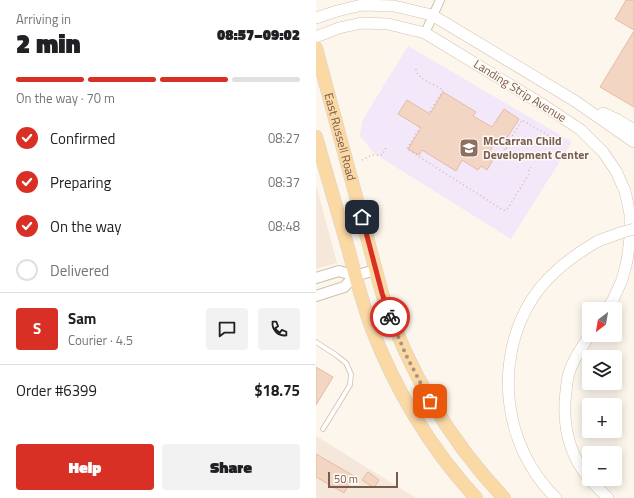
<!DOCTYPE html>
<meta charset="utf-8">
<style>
body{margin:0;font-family:"Titillium Web",sans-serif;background:#f2f2f2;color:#202124;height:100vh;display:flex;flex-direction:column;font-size:15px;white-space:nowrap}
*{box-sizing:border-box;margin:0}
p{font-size:13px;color:#757577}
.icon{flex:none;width:22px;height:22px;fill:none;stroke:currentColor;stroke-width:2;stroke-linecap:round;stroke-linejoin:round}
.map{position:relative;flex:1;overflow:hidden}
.sheet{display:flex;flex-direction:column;background:#fff;width:316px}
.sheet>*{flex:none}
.needle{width:26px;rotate:211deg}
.tools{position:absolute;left:266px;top:302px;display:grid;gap:8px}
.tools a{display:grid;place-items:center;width:40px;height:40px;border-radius:4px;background:#fff;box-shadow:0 2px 10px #0003;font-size:20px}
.scale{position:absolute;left:12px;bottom:10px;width:70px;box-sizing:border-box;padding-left:4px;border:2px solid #7a5c4d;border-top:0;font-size:11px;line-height:14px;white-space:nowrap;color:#7a5c4d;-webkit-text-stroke:3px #fffaf3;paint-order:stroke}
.pin{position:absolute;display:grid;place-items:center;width:34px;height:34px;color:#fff;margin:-17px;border-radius:8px;box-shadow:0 2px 6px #0006}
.courier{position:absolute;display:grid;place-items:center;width:40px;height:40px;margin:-20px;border:3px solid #d93025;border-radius:50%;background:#fff;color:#222;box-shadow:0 1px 5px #0007}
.head em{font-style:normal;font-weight:800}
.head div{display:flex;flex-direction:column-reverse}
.head{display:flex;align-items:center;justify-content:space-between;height:68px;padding:0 16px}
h1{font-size:26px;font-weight:800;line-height:30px}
.bar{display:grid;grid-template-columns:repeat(4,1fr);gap:6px 4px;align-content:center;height:48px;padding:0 16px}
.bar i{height:5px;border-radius:3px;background:#e0e0e0}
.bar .active{background:#d93025}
.bar p{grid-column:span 4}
.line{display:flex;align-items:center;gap:10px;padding:0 16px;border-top:1px solid #e0e0e0}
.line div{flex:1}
.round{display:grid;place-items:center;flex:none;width:42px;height:42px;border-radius:4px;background:#f2f2f2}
ol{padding:0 16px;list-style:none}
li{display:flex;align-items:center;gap:12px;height:44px}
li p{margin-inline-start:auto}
li .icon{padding:4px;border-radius:50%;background:#d93025;color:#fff;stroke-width:4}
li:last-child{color:#757577}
li i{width:22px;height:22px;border:2px solid #e0e0e0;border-radius:50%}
.cta{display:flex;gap:8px;margin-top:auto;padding:8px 16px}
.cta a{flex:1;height:46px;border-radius:4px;background:#d93025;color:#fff;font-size:16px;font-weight:800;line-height:46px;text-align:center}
.cta a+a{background:#f2f2f2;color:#202124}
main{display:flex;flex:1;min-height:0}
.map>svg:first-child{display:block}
</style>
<main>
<section class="sheet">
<div class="head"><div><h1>2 min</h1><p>Arriving in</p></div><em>08:57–09:02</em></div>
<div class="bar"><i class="active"></i><i class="active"></i><i class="active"></i><i></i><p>On the way · 70 m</p></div>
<ol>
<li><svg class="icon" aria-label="check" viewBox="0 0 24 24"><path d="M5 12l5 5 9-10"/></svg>Confirmed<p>08:27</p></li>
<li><svg class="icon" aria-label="check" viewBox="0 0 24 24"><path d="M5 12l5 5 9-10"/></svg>Preparing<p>08:37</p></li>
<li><svg class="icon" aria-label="check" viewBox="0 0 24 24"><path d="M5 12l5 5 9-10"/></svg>On the way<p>08:48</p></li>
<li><i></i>Delivered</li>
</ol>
<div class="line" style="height:72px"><b class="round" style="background:#d93025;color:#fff">S</b><div><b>Sam</b><p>Courier · 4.5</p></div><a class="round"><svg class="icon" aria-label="chat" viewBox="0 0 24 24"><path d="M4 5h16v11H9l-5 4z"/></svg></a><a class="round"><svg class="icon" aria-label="phone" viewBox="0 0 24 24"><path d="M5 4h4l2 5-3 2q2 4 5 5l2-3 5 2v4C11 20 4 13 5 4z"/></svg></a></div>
<div class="line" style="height:52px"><div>Order #6399</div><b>$18.75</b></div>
<div class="cta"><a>Help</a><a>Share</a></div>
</section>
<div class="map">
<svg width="318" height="498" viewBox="0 0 318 498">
<rect width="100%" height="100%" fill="#fdf6ec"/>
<!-- residential -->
<path fill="#f5e8da" d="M0,185l21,78 -21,6z
M0,436l100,62h-100z"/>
<!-- education -->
<path fill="#f3e8fa" d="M92,46l164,96 -61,97 -136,-85 -15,-18 2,-15z"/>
<!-- building -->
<path fill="#f3d5c3" stroke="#e6bba3" d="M310,0h8v30l-19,-11z
M318,31v76l-34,-20z
M127,92l33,20 -3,4 19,11 12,-18 15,10 -14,22 -6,-5 -9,15 6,4 -9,15 -6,-4 -3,4 -16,-10 -6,11 -34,-21 -3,5 -11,-6 13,-21 -23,-14 9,-14 23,14z
M0,367l17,10 -17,28z
M0,454l38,22 -10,17 -28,-16z
M52,472l11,8 -5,8 -12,-8z"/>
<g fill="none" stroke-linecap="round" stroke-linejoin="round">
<!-- service casing -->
<g stroke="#d1beb0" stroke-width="5.5">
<path id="service" d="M0,342l20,13 10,8 5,11 -1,11 -27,44"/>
</g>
<!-- minor casing -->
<g stroke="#d1beb0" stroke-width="10">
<path id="minor" d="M109,33l15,-33"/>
</g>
<!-- tertiary casing -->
<g stroke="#d1beb0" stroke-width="12">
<path id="tertiary" d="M0,278l23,-7 16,5
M0,296l28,-9 11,-11 20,-6"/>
</g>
<!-- secondary casing -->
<g stroke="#d6c0b0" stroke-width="12">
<path id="secondary" d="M0,18l21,-7 25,-6 32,1 38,9 143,86 59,41
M0,37l23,-9 23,-5 26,1 37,9 120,73 36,24 22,22 13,19 9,20 5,23v24l-3,23 -5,19 -9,20 -6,9
M287,113l15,7 16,10
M273,479c-21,-26 -27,-56 -23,-88 1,-6 1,-12 3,-18 4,-14 13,-26 21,-38
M273,479l19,19
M240,498c-53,-51 -63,-137 -24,-199 16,-25 40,-43 66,-58"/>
</g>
<!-- primary casing -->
<g stroke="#dad1cd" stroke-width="14">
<g id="primary">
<path id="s1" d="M0,48l66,245c26,77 66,146 122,205"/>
<path d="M0,137c11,37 21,74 32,111 7,27 14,54 24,81 24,62 59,120 104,169"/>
</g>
</g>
<!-- path -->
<path stroke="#d9b8a5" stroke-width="1.5" stroke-dasharray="1 3" stroke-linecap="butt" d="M100,69c1,11 19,15 27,21l-14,23
M104,127l-13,22 96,61h3l2,-2 21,-34v-3l2,-4
M190,148l10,6
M186,153l20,-33 27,16
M46,160l10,-5h10l5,-9"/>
<!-- service -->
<use href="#service" stroke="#fff" stroke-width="4"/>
<!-- minor -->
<use href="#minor" stroke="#fff" stroke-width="8"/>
<!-- tertiary -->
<use href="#tertiary" stroke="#fff" stroke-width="10"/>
<!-- secondary -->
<use href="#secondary" stroke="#fff" stroke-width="11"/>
<!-- primary -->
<use href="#primary" stroke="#fbd9a5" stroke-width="13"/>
<!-- secondary-bridge casing -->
<g stroke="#d6c0b0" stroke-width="12" stroke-linecap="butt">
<path id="secondary-bridge" d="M282,241l25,-9 11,-3"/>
</g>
<!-- secondary-bridge -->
<use href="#secondary-bridge" stroke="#fff" stroke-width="11"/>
</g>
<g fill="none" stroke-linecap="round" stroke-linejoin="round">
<!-- done -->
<path stroke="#a89285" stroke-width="4" stroke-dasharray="0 7.2" d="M74,317l16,38 24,46"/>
<!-- route -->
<path stroke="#d93025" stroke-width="5" d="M46,217l20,76 8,24"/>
</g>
<!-- icons -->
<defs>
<g id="school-square" transform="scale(1)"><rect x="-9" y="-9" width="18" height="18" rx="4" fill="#8d6e63" stroke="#fffaf3"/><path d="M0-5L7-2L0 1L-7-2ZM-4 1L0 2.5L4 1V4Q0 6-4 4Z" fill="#fff"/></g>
</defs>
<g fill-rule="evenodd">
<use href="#school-square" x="153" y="148"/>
</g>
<g text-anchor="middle" stroke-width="3" stroke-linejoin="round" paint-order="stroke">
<!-- street labels -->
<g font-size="12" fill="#7a5c4d" stroke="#fffaf3">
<text transform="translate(204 91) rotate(32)" y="4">Landing Strip Avenue</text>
<text dy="4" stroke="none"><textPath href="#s1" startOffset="92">East Russell Road</textPath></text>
</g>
<!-- education labels -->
<g font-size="12" font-weight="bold" fill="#785e54" stroke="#fffaf3" text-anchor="start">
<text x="167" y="145">McCarran Child<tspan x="167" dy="14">Development Center</tspan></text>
</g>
</g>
</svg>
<div class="tools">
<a><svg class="needle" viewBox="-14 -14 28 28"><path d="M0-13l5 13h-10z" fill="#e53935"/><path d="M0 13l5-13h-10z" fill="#757577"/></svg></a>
<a><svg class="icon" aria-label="layers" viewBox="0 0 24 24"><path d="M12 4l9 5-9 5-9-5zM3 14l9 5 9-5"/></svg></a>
<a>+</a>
<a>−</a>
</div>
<div class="scale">50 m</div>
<div class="pin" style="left:114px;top:401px;background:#ea580c"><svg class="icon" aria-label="bag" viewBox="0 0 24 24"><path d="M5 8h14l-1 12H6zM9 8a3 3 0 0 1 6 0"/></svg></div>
<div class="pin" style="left:46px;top:217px;background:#1f2937"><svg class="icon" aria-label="home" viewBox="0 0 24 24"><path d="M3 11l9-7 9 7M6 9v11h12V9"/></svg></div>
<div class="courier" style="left:74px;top:317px"><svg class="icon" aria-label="bike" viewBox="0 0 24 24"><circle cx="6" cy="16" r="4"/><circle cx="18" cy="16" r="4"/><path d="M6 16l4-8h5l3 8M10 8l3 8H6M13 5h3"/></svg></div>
</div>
</main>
